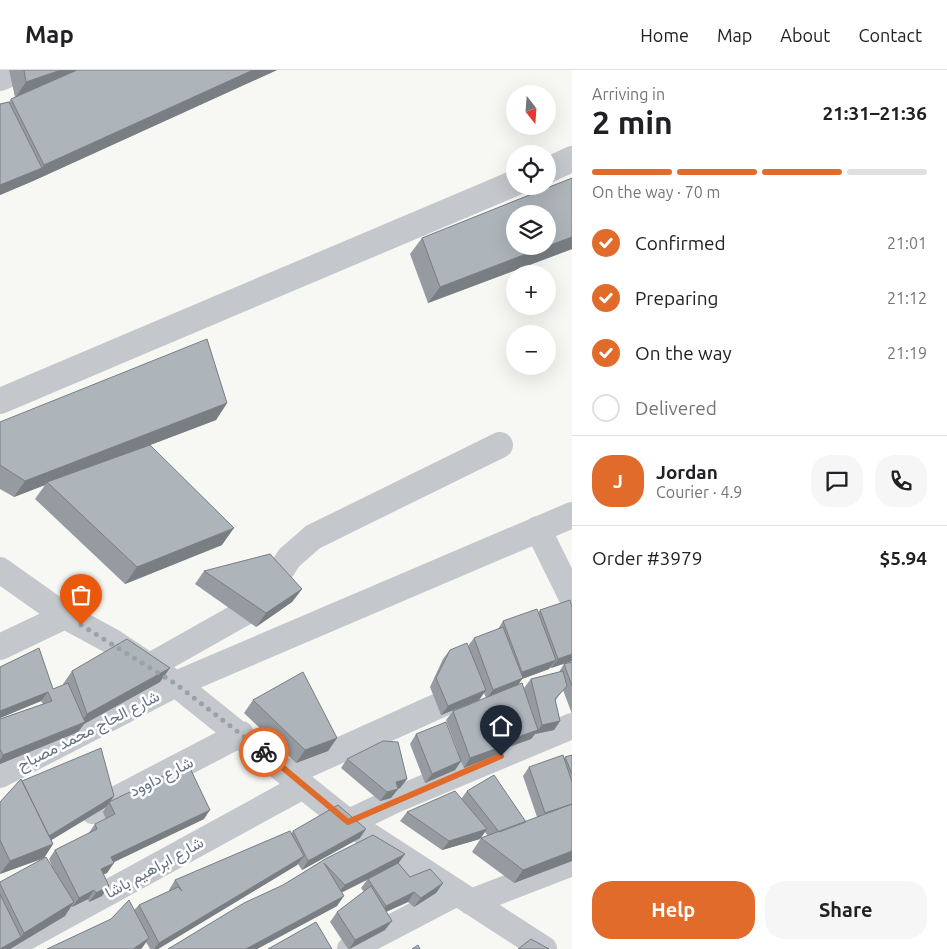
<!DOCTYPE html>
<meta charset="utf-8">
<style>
body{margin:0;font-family:Ubuntu,Vazirmatn,sans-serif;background:#f6f6f6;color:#202124;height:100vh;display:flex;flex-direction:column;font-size:19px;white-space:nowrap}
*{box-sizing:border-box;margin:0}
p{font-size:16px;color:#757577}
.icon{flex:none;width:28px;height:28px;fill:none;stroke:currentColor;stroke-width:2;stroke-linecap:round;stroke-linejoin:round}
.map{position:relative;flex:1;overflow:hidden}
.details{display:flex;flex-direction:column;background:#fff;width:375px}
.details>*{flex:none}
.needle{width:32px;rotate:163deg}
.tools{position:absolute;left:506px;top:15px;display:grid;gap:10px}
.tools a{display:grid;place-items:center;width:50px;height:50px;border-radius:50%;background:#fff;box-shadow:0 5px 20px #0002;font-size:25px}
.pin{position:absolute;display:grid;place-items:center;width:42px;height:42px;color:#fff;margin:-51px -21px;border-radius:50% 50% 50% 0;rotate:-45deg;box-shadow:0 0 5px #0007}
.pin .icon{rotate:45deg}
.courier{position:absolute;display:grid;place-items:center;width:50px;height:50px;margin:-25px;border:4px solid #e06b2a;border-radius:50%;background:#fff;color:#222;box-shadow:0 1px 6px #0007}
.summary em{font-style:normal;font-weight:700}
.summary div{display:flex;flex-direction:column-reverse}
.summary{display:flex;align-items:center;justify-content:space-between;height:85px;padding:0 20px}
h1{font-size:32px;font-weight:700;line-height:38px}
.bar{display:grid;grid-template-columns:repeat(4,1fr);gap:8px 5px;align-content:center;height:60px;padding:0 20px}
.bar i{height:6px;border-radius:4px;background:#e0e0e0}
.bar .on{background:#e06b2a}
.bar p{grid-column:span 4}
.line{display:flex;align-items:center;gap:12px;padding:0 20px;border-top:1px solid #e0e0e0}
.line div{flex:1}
.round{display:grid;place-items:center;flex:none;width:52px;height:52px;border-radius:20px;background:#f6f6f6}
ol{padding:0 20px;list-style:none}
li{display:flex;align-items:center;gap:15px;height:55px}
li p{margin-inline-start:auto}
li .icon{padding:5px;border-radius:50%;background:#e06b2a;color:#fff;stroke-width:4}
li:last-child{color:#757577}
li i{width:28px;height:28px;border:2px solid #e0e0e0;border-radius:50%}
.primary-button{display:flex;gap:10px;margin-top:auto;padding:10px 20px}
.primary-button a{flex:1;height:58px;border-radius:20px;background:#e06b2a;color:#fff;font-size:20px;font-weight:700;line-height:58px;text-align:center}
.primary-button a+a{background:#f6f6f6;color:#202124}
header{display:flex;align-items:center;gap:30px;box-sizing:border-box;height:70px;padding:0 25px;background:#fff;border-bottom:1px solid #e0e0e0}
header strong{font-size:24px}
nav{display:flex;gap:28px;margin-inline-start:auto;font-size:18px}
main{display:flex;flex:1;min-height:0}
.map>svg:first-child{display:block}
</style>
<header>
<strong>Map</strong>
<nav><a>Home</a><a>Map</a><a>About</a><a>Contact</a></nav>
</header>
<main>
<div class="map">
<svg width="572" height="879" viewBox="0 0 572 879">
<rect width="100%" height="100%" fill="#f7f7f4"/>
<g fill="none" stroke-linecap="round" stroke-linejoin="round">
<!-- minor -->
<path stroke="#c4c7cb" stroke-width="26" d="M0,8l20,-8
M548,100l24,-11
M0,331l515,-218
M538,459l34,69
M0,500l65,46 48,26 63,42 172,138 196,127
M0,577l65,-31
M150,596l101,-57 17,-18 21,-33 24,-21 187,-92
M289,703l180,-81
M0,705l176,-91 396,-169
M93,741l148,-77
M337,758l58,-28 177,-74
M471,832l101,-39
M5,879l298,-163
M350,879l107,-56"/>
</g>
<!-- wall -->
<path fill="#959ba0" d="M9,0h268l-244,111 -33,14v-91l9,-2 2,-3 4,-2z
M572,108v71l-144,54 -18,-49 12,-16z
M227,333l-11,17 -85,32 91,93 -97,39 -90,-85 10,-14 -31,12 -14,-8v-67z
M204,501l98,18 -10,13 -36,25 -61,-43z
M572,537v54l-21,7 -1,-1 -1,2 -27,10 -4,6 7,9 -1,-6 7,-9 28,-7 5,-8 8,-2v52l-9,-24 -8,11 5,20 -6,9 -19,4 -4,5 -28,10 -4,5 -35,14 -3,-7 -6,9 -30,13 -15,-39 6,-10 42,18 -12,-32 7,-9 33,-13 -2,-5 -5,7 -38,15 -11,-28 13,-28 7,-9 18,-4 6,-8 24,-9 5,-8 35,-8 2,-3z
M0,597l53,22 10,-4v-1l9,-13 88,11 -76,42 -6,8 -78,32v-45l43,-15 -2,-3 -41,17z
M253,630l84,38 -9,13 -32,12 -52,-50z
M572,685v106l-58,22 -42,-31 9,-14 7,-2 -3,-4 -5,7 -38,11 -42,-29 7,-9 54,-13 6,-8 59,31 11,-5 -14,-41 6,-9 35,-8 1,-2z
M347,689l60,20 -7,9 -2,1 -7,9 -11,3 -39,-33z
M22,711l92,15 -3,5 93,18 -91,43 -6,11 -4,1 6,12 -7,10 -13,6 -1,-3 -16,8 -1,-1 -6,10 -55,33h-10v-67l54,-11 -5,-12 6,-9 33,-16 7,-10 11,-5 -3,-7 3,-5 -55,33 2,4 -9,14 -44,16v-72z
M293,761l67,7 -58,32 -4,-6 -1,1 -139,84h-8l-4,-7 -4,6 -8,-38 5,-5 30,-14v-1l6,-10 116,-46z
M327,788l72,6 11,13 33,6 -7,10 -22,14 -6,-5 -22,10 -1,18 -35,19h-2l-18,-27 7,-10 27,-20 -3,-4 6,-8 -26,13 -4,13 -80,43h-89l115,-64z"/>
<!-- shaded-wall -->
<path fill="#797e82" d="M61,0h36l-82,28 11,-16z
M253,0h24l-244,111 -33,14v-10l42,-17 2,-3z
M572,167v12l-144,54 12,-16z
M227,333l-11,17 -168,64 -1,-2 -2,3 -31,12 11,-16z
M234,458l-12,17 -97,39 12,-17z
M302,519l-10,13 -36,25 10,-14z
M572,584v7l-21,7 7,-9z
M556,590l-7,9 -27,10 -6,9 -30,11 7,-9 23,-9 6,-9z
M170,598l-10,14 -76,42 -6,8 -78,32v-4l3,-5 76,-30 8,-11z
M486,620l-7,10 -38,15 7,-9z
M48,622l-7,9 -41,17v-7z
M560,651l-6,9 -19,4 7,-9z
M538,660l-7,9 -28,10 -4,5 -35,14 6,-10 32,-12 4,-5z
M337,668l-9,13 -32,12 9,-13z
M461,691l-6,9 -30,13 7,-9z
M407,709l-7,9 -11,3 7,-9z
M398,719l-7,9 -11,3 7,-9z
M114,726l-8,11 -66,40 6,-10z
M210,740l-6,9 -100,48 7,-10z
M366,759l-6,9 -58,32 6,-9z
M487,759l-7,10 -38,11 7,-9z
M53,774l-9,14 -44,16 10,-13z
M572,781v10l-58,22 9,-13z
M405,784l-7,10 -60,30 7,-9z
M304,786l-7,9 -139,84h-4l5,-6z
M114,793l-7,10 -13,6 7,-10z
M443,813l-7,10 -22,14 7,-9z
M109,816l-7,10 -13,6 7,-9z
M94,820l-6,9 -16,8 7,-9z
M414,822l-6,10 -29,13 7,-9z
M344,826l-7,10 -80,43h-11z
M74,832l-9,14 -55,33h-10l21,-12 3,-4z
M392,851l-7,9 -36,19 6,-9z
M149,868l-7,10 -1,1h-8z"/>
<!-- building -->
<path fill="#adb4ba" stroke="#797e82" d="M24,0h37l-35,12z
M77,0h176l-209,95 -33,-66z
M9,32l33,66 -42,17v-81z
M572,108v59l-24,9v-32h-33v32h32l-107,41 -18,-49z
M207,269l20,64 -202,78 -25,-16v-43z
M150,375l84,83 -97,39 -90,-85z
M270,484l32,35 -36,24 -62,-42z
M570,530l2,7v47l-14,5 -18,-49z
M537,539l19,51 -34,12 -19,-51z
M503,557l20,51 -30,12 -19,-52z
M127,569l43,29 -83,46 -15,-43z
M467,573l19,47 -38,16 -12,-28 14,-28z
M39,578l14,41 15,-6 17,39 -82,33 -3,-6v-30l52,-18 -4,-9 -48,19v-44z
M572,592v24l-8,-22z
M563,601l4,15 -12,13 5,22 -18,4 -11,-46z
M303,602l34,66 -32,12 -52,-50z
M522,613l16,47 -32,11 -5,-10 5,14 -36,13 -17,-47z
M446,652l15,39 -29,13 -16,-40z
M383,671l15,1 9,37 -11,3 2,7 -11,3 -40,-33z
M101,678l13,48 -65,40 -27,-55z
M563,685l9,27v22l-27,9 -16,-46z
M572,685v19l-7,-17z
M188,694l22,46 -99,47 3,6 -13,6 8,17 -13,7 -2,-3 -15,8 -24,-48 42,-21 -2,-5 20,-10 -6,-12z
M494,705l32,47 -27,10 -32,-41z
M21,709l32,65 -43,17 -10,-21v-38z
M455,721l32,38 -38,12 -42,-29z
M572,734v47l-49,19 -42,-32z
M338,735l28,24 -58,32 -15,-30z
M290,761l14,25 -145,87 -20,-38 39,-18 4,4 -7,-11z
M373,765l32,19 -60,31 -21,-22 20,33 -98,53h-78l76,-46 39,-18 44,-27z
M46,787l28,45 -50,31 -24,-49v-2z
M398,793l12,14 20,-8 13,14 -22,15 -7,-6 -28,14 -18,-27z
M371,816l21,35 -37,19 -18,-28z
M0,824l21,43 -21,12z
M129,830l20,38 -16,11h-86l64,-30z
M316,852l16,27h-64z
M531,869l18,10h-31z
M418,875l2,4h-8z"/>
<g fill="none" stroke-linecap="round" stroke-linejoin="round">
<!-- done -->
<path stroke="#99a1ab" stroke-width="5" stroke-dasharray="0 9" d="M81,555l95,59 88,68"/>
<!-- route -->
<path stroke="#e06b2a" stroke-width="6" d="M264,682l84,70 153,-66"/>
</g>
<g text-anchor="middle" stroke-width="5" stroke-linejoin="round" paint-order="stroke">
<!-- street labels -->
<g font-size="16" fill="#667384" stroke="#fff">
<text transform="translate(88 660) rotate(-27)" y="6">شارع الحاج محمد مصباح</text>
<text transform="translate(161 706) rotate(-27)" y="6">شارع داوود</text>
<text transform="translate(154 797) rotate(-29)" y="6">شارع ابراهيم باشا</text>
</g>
</g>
</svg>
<div class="tools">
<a><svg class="needle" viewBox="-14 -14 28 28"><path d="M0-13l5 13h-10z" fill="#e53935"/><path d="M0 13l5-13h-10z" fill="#757577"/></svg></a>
<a><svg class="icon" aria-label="locate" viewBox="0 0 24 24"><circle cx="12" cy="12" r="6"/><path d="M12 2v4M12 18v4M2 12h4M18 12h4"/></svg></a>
<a><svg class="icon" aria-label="layers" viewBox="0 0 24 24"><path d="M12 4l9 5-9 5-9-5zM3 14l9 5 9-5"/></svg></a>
<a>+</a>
<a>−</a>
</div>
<div class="pin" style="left:81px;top:555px;background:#ea580c"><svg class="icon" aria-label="bag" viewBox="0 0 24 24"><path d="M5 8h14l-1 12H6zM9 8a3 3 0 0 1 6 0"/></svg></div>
<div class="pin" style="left:501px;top:686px;background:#1f2937"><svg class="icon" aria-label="home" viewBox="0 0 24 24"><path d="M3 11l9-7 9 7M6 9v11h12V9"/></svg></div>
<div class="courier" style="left:264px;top:682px"><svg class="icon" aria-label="bike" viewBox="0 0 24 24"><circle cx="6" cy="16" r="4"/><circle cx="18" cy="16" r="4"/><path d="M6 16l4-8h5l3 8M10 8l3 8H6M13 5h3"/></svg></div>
</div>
<section class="details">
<div class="summary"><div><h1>2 min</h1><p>Arriving in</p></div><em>21:31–21:36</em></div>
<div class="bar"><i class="on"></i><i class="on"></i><i class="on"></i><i></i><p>On the way · 70 m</p></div>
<ol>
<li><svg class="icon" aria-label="check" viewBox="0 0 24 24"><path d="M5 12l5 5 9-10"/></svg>Confirmed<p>21:01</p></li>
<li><svg class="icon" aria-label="check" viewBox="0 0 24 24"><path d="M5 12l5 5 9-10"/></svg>Preparing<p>21:12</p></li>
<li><svg class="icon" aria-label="check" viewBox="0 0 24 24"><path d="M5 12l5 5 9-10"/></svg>On the way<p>21:19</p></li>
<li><i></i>Delivered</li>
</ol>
<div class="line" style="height:90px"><b class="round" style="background:#e06b2a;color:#fff">J</b><div><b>Jordan</b><p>Courier · 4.9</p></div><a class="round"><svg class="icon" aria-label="chat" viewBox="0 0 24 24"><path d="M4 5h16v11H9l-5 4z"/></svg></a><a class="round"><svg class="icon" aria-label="phone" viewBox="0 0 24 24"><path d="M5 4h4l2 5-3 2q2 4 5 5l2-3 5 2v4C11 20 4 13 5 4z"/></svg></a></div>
<div class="line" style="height:65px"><div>Order #3979</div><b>$5.94</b></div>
<div class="primary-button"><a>Help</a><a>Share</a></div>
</section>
</main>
